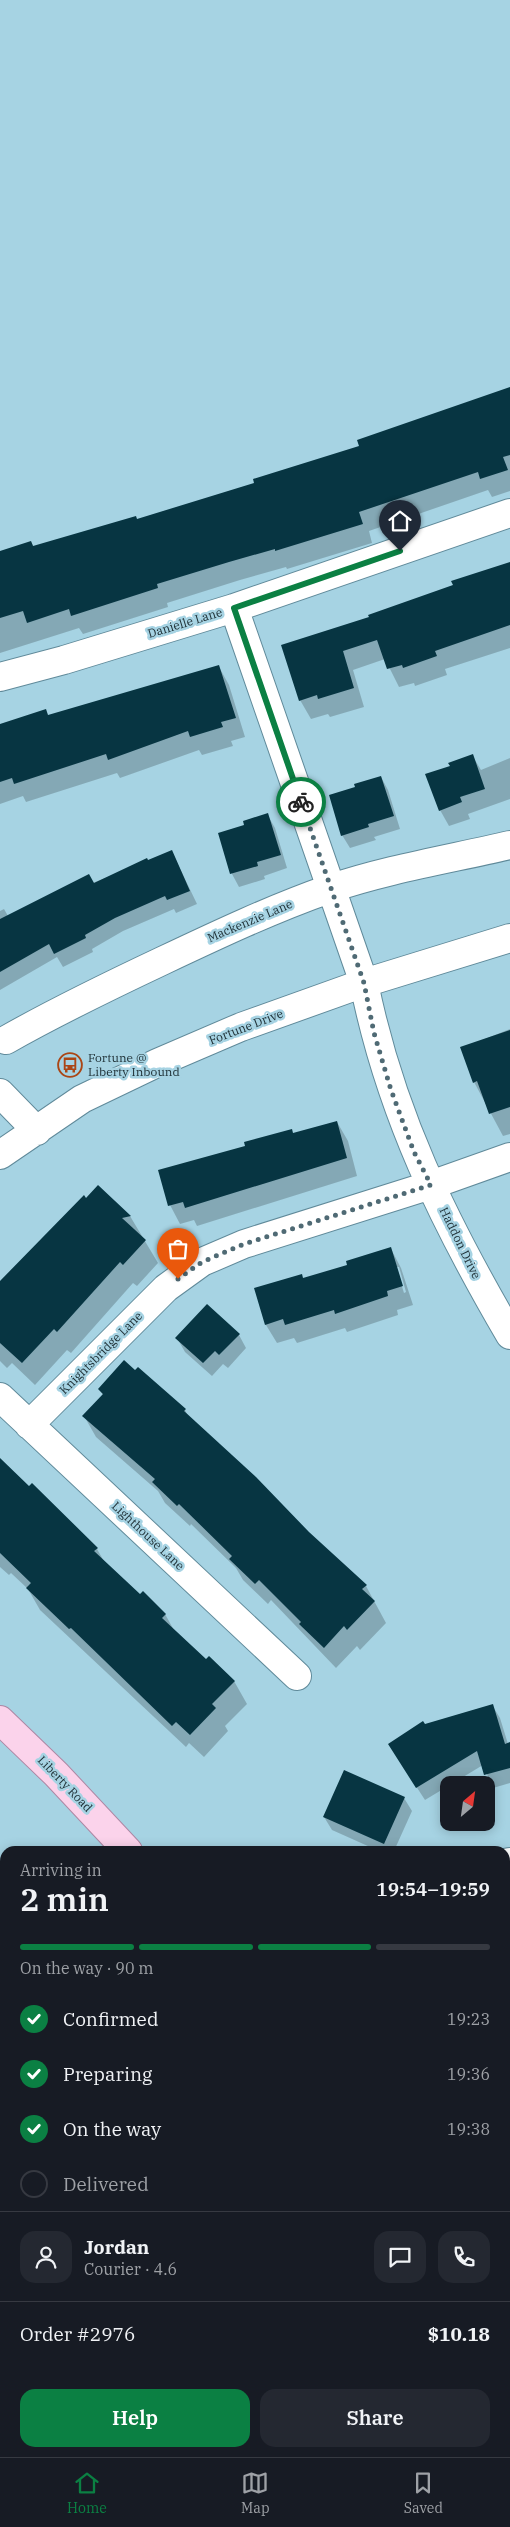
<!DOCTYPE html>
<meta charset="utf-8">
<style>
body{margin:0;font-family:"IBM Plex Serif",serif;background:#242831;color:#f1f3f6;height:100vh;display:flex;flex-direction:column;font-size:19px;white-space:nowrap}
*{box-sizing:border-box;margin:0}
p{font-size:16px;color:#9ea1a6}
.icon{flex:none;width:28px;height:28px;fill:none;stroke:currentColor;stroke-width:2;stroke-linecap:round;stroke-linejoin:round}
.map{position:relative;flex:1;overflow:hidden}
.side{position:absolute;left:0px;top:1846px;width:510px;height:611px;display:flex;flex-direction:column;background:#171b24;border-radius:15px 15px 0 0;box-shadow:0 2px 12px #0003}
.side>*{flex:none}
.needle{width:32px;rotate:29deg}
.tools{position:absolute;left:440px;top:1776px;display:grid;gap:10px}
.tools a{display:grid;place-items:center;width:55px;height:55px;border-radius:10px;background:#171b24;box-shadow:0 2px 12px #0003;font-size:25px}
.pin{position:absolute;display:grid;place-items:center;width:42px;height:42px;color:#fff;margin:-51px -21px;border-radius:50% 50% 50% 0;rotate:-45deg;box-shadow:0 0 5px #0007}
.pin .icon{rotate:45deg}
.courier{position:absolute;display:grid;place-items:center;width:50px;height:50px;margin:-25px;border:4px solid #0b8043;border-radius:50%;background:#fff;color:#222;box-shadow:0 1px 6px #0007}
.head em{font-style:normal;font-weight:600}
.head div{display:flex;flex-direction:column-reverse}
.head{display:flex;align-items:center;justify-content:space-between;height:85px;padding:0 20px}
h1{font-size:32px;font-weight:600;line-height:38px}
.bar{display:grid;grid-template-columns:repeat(4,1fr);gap:8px 5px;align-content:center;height:60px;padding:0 20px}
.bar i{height:6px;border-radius:4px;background:#363941}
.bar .current{background:#0b8043}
.bar p{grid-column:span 4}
.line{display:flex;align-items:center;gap:12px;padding:0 20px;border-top:1px solid #363941}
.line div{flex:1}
.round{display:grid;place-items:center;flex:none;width:52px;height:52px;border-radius:15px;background:#242831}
ol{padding:0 20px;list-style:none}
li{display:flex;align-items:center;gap:15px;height:55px}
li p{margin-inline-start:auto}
li .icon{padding:5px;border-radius:50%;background:#0b8043;color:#fff;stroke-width:4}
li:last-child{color:#9ea1a6}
li i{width:28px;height:28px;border:2px solid #363941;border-radius:50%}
.primary-button{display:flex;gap:10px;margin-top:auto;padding:10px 20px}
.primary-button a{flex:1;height:58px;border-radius:15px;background:#0b8043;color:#fff;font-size:20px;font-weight:600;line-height:58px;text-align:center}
.primary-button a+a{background:#242831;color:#f1f3f6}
.dock{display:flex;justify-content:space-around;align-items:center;height:70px;border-top:1px solid #363941;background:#171b24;font-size:14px;color:#9ea1a6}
.dock a{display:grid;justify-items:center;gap:2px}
.dock .current{color:#0b8043}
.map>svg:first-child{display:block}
</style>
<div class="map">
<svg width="510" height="2457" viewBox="0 0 510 2457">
<rect width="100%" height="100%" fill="#a6d3e3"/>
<!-- shadow -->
<path fill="#0003" fill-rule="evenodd" d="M510,388v103l-18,6 -4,-7 -119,41 3,12 -85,26 -1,-2 -46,13 -73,23 1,4 -85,27 -4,-6 -79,25v-101l31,-10 3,5 104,-27 118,-36 104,-37z
M510,563v85l-65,21 2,6 -32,11 -1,-3 -15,4 -14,-28 -32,11 11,37 -34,10 -2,-3 -17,5 -11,-19 70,-82z
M219,667l10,18 16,52 -14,4 2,5 -31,9 -3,-5 -79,28 -3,-5 -91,29 -3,-6 -23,8v-79l49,-9z
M472,755l9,15 29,-12v41l-42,15 2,5 -21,7 -9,-16 11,-43z
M381,777l7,13 12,39 -26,8 2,3 -26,8 -8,-13 15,-47z
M267,814l8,14 12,40 -23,8 1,3 -26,8 -7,-13 -12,-40 26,-8z
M172,852l25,52 -21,9 -2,-4 -51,22 -31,18 1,3 -30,15 -6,-10 -57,33v-79l4,-2 4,7z
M510,1029v105l-7,2 -29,-54 -12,-34z
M337,1122l11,19 9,35 -160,50 -3,-6 -14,4 -10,-19 123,-71z
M98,1187l32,29 28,47 -21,23 -4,-3 -62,70 -4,-3 -32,35 -23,-22 -5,5 -7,-7v-77z
M391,1249l10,19 12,37 -16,5 1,5 -51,17 -2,-4 -48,15 -3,-5 -17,5 -11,-18 -11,-36 49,-10 45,-13zM396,1267h3l7,25 -2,1z
M239,1335l7,13 -18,20 -5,-4 -11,12 -27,-24 -8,-14z
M99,1389l86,21 3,6 121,117 57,53 20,37 -26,27 -3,-4 -21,22 -65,-68 -3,4 -25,-24 -7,-12 -45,-44 -1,2 -25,-23 -7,-12 -62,-54 -12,-21 19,-21z
M0,1459l29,29 68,61 8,14 35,33 25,18 10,18 31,29 28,20 13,23 -22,22 3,5 -24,26 -15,-14 -3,4 -146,-137 -12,-21 -17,-16 -2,2 -9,-8z
M492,1705l8,13 8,26 2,-1v40l-17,5 -10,-23 -58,35 -28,-43 27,-32z
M404,1798l8,13 -18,40h-15l-47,-21 -8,-13z
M510,1954v69l-5,1v-51h2l-2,-17z"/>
<!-- building -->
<path fill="#073542" d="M510,387v68l-7,2 5,13 -28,9 -2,-7 -119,40 4,12 -88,27v-2l-46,13 -72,22 1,4 -87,28 -2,-7 -42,14 -4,-12 -23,7v-67l31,-10 2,5 103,-30 1,3 117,-36 -1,-4 106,-33 -2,-6z
M510,562v63l-75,26 2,5 -34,12 -1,-3 -15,4 -10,-29 -34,11 11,37 -36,11 -1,-4 -18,6 -18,-56 88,-28 -1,-2 85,-30 -2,-4z
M219,665l17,53 -15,4 2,5 -33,10 -2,-6 -80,29 -2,-6 -92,30 -2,-6 -12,4v-58l46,-15 2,6z
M473,754l12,35 -25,8 2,5 -23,9 -14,-37 25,-8 -2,-3z
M381,776l13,40 -26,8 1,3 -28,9 -12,-41 26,-8 -1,-3z
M268,813l13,42 -24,7 1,4 -28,8 -12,-41 26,-8 -1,-4z
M172,850l18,41 -23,9 -2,-4 -50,22 -30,17 1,3 -32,16 -5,-10 -49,28v-53l89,-45 5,9 53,-25 1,2z
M510,1030v77l-21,7 -12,-33 -4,2 -13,-36z
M337,1121l10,37 -162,50 -2,-6 -15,4 -10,-36 87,-24 -1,-4 48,-13 1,4z
M98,1185l33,31 -9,2 24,22 -23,25 -3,-3 -63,70 -3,-3 -32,34 -22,-20v-62l84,-86 2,3z
M391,1247l12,39 -16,5 1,5 -53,18 -1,-4 -49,15 -2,-6 -18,6 -11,-37 48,-14 1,4 44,-13 -1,-4z
M207,1304l33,30 -21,21 -4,-4 -12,12 -28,-25z
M124,1360l11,10 3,-3 48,42 -2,2 72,66 53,55 58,53 -5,4 13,12 -28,29 -3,-4 -20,22 -25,-24 2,-2 -42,-42 -4,4 -26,-25 3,-3 -53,-52 -2,2 -25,-24 3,-3 -73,-63 21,-22 -5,-5z
M0,1458l29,28 3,-3 66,65 -4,3 46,43 3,-3 23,23 -4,4 44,41 3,-3 26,25 -23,23 4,4 -26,27 -14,-13 -4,4 -101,-98 -2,1 -43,-41 5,-5 -31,-30z
M493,1704l12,40 5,-2v26l-26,7 -7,-24 -61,37 -28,-44 35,-23 2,3z
M344,1770l61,27 -21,47 -61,-27z"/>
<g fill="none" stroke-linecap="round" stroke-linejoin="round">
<!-- minor casing -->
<g stroke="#608a9a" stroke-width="30">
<path id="minor" d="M234,608l130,375c26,130 80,239 146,352
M0,677l64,-17 170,-52 276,-95
M6,1040c51,-29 103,-54 156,-79 55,-26 110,-52 167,-72 59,-20 121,-30 181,-44
M0,1093l37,38
M0,1155l82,-56 75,-36 84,-36 123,-44 146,-45
M0,1397l297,279
M29,1425l137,-137 36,-26 42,-18 187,-59 79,-28
M505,1863l5,-1"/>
</g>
<!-- major casing -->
<g stroke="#ad87a4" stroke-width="30">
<path id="major" d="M0,1720l56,54 72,77
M505,2330l5,7"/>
</g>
<!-- minor -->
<use href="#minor" stroke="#fff" stroke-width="28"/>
<!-- major -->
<use href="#major" stroke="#fbd3eb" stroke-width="28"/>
</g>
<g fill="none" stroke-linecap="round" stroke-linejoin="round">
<!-- done -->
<path stroke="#4f6a74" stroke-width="5" stroke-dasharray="0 9" d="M178,1279l24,-17 42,-18 187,-59 -17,-33 -23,-62 -17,-57 -10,-50 -63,-181"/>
<!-- route -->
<path stroke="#0b8043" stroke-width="6" d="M301,802l-67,-194 166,-57"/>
</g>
<!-- icons -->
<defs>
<g id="bus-ring" transform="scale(1.25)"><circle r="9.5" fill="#a6d3e3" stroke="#ab4615" stroke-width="1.5"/><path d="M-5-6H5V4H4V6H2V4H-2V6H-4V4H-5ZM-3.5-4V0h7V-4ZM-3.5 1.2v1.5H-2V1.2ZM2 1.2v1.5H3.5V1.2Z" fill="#ab4615"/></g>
</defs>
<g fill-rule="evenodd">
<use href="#bus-ring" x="70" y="1065"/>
</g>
<g text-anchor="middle" stroke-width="5" stroke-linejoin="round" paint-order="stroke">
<!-- street labels -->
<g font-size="12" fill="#203238" stroke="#a6d3e3">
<text transform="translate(185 623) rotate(-17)" y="4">Danielle Lane</text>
<text transform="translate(250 921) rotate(-23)" y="4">Mackenzie Lane</text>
<text transform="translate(246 1027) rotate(-21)" y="4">Fortune Drive</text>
<text transform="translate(460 1243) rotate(64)" y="4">Haddon Drive</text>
<text transform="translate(101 1353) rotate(-45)" y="4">Knightsbridge Lane</text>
<text transform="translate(148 1536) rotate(43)" y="4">Lighthouse Lane</text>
<text transform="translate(65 1784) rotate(46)" y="4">Liberty Road</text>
</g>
<!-- poi labels -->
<g font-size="12" fill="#203238" stroke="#a6d3e3" text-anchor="start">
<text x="88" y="1062">Fortune @<tspan x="88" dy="14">Liberty Inbound</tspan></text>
</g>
</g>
</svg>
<div class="tools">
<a><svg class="needle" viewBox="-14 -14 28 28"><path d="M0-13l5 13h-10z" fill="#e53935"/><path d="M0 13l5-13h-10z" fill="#9ea1a6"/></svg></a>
</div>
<div class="pin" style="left:178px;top:1279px;background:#ea580c"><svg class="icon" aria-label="bag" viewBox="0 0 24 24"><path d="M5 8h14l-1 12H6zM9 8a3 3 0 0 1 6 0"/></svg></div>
<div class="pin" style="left:400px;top:551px;background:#1f2937"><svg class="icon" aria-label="home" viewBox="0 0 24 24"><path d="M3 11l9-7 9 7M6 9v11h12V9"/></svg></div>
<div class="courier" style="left:301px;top:802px"><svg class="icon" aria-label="bike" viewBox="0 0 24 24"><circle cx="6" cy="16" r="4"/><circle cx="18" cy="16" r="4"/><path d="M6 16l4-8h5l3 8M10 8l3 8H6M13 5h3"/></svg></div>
<section class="side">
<div class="head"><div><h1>2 min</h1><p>Arriving in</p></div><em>19:54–19:59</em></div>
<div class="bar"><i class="current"></i><i class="current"></i><i class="current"></i><i></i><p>On the way · 90 m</p></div>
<ol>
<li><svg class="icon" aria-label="check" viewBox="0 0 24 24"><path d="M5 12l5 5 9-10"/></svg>Confirmed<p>19:23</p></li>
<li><svg class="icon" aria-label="check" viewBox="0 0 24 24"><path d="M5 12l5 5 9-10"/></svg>Preparing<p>19:36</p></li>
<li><svg class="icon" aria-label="check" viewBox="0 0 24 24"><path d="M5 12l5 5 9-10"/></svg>On the way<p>19:38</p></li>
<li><i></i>Delivered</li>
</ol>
<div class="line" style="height:90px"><a class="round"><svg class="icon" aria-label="person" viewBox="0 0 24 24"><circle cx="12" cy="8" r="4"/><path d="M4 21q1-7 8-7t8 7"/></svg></a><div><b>Jordan</b><p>Courier · 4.6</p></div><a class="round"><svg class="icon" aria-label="chat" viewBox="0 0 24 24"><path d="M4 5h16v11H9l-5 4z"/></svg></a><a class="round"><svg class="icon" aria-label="phone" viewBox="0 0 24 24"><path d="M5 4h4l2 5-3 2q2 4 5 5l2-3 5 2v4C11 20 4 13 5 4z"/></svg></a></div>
<div class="line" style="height:65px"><div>Order #2976</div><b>$10.18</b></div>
<div class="primary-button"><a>Help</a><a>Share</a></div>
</section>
</div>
<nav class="dock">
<a class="current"><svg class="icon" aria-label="home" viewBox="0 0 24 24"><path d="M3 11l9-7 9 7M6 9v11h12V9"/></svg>Home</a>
<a><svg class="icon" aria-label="map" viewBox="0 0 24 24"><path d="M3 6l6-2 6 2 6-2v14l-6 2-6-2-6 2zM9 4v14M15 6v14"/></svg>Map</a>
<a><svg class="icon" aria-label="saved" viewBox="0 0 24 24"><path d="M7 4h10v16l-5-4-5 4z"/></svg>Saved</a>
</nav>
